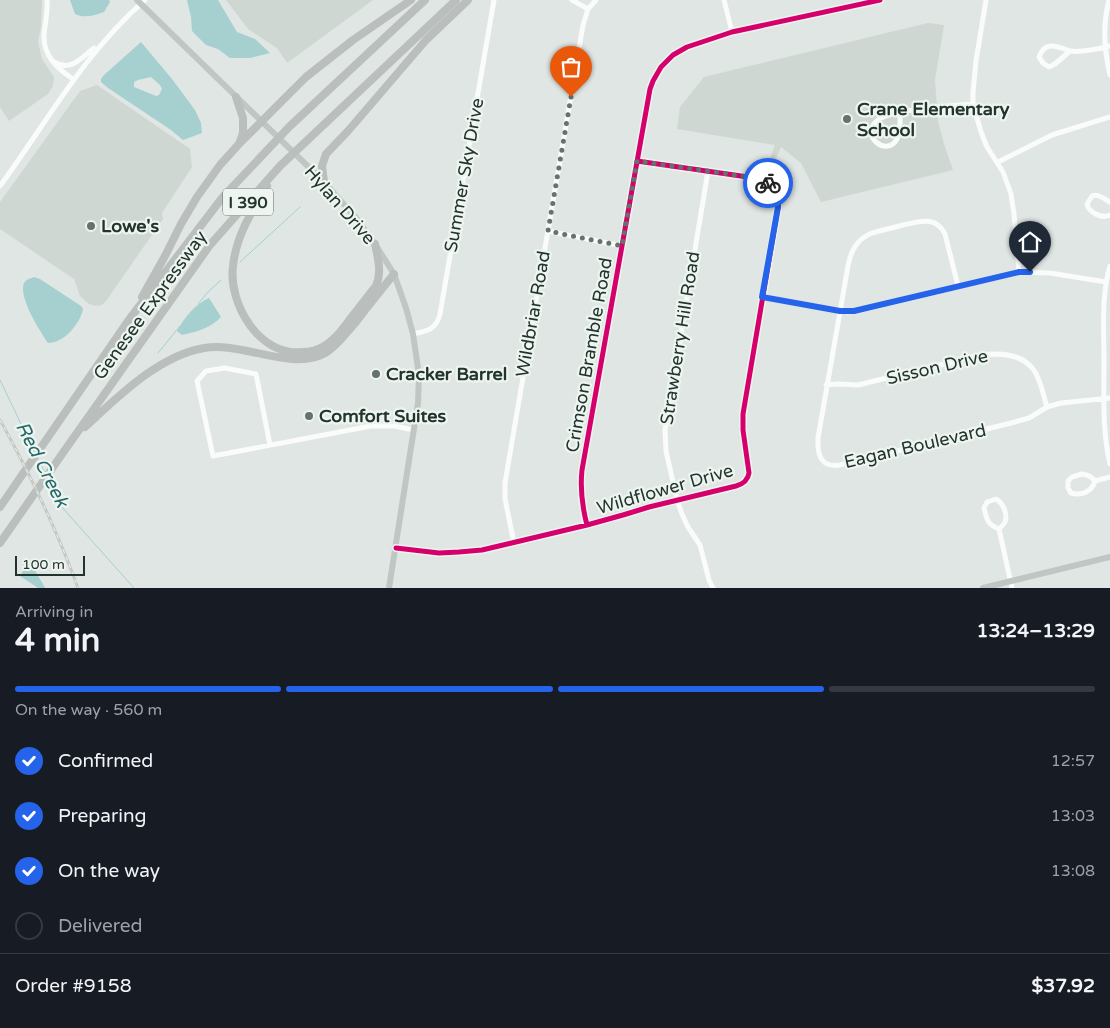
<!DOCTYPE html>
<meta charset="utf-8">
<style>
body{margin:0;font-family:"Varela Round",sans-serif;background:#242831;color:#f1f3f6;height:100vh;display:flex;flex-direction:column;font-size:19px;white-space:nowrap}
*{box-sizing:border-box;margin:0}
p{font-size:16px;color:#9ea1a6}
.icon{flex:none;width:28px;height:28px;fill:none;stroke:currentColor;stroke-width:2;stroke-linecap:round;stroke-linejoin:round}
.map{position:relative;height:588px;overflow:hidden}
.panel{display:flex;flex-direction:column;background:#171b24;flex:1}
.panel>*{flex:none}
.scale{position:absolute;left:15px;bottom:12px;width:70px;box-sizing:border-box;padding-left:5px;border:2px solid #22352d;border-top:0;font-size:14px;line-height:18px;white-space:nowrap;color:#22352d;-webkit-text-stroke:4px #eef5f0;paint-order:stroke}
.pin{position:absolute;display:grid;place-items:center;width:42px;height:42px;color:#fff;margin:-51px -21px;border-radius:50% 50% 50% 0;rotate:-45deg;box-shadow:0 0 5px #0007}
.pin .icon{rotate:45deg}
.courier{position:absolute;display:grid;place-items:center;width:50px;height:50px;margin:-25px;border:4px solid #2563eb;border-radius:50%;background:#fff;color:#222;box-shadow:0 1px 6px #0007}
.summary em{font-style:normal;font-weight:700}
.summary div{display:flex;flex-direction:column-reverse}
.summary{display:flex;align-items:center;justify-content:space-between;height:85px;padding:0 15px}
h1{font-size:32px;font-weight:700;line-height:38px}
.bar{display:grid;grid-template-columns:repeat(4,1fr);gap:8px 5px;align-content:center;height:60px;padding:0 15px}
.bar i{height:6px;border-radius:4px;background:#363941}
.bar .selected{background:#2563eb}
.bar p{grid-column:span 4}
.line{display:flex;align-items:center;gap:12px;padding:0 15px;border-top:1px solid #363941}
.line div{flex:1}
ol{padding:0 15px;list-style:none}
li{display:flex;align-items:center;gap:15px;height:55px}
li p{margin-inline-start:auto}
li .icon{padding:5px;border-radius:50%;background:#2563eb;color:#fff;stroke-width:4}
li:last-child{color:#9ea1a6}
li i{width:28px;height:28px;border:2px solid #363941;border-radius:50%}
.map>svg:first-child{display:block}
</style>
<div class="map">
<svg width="1110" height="588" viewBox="0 0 1110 588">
<rect width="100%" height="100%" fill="#e0e6e3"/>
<!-- built -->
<path fill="#cfd7d2" d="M0,0h42l-1,26 -3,16 4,17 12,18 -1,9 -5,8 -39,27 -9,-14z
M226,0h147l-86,63 -10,-15 -29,-19z
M928,23l16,2 -9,55 3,41 6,23 9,26 -132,32 -20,-39 -20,-16 -14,32 -4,-1 12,-33 -98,-16 3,-22 24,-30z
M97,85l93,64 2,18 -30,46 1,6 -57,82 -4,4 -6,1 -7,-2 -9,-8 -6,-17 -74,-50v-27l80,-111z"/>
<!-- water -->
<path fill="#a5d0cf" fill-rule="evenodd" d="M70,0h39l1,2 -6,10c-9,3 -19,7 -29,2z
M187,0h31l19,32 18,7 15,14 -20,5h-20l-12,-9 -12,-4 -14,-14 -1,-14z
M141,42l31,37 23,31 6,13 1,10 -19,7 -12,-10 -63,-42 -7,-6v-3l3,-4zM151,77l9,8 2,4 -3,6 -3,1 -22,-9v-5l4,-2z
M34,277l6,2 41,27 2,3c-3,15 -19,34 -35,34 -8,-12 -30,-46 -24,-60 2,-4 6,-4 10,-6z
M209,298l12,19c-10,11 -25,15 -39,18l-5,-4c8,-14 17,-26 32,-33z
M30,562l1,1 14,25h-7l-18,-12 8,-13z"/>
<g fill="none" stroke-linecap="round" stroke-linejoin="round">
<!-- stream -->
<path stroke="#a5d0cf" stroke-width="1" d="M240,262l60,-55
M198,304l9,-11 14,-13
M158,353l22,-27
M0,380l34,71
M38,459l7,14
M48,479l12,26 74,83"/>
<!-- minor -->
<path stroke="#fafbfb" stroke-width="5" d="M47,0c1,12 -2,23 -3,35 -1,21 14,34 29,44
M572,0l16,9
M724,0l8,32
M986,0l-10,61 -3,31v12l8,28 6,15 16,25 8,22 3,20 5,58
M1109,0c-7,26 -5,50 1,75
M1070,51l-15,13 -6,3 -6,-4 -4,-6c2,-6 5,-10 11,-11 7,-1 13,3 20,5 12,2 28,-2 40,-5
M54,62c18,10 27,-4 40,-14
M900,112c0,8 1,21 -3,27 -10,19 -39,-4 -19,-19 14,-11 75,-14 95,-16
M998,162l54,-27 58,-18
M708,171l-43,259 1,21 11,49 5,14 6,13 12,18 9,35 4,8
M0,186c47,-64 84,-133 145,-186
M1110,202c-6,-3 -12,-9 -18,-6l-5,8c2,9 15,15 23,11
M548,231l74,15
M1110,266c-9,30 -6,64 -6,95 0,34 -2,70 6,103
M958,286l-13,-52c-9,-19 -26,-12 -42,-9 -10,3 -21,5 -31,8 -15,6 -21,17 -24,33l-30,172c-1,17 3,30 22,27l175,-43 14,-4 18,-11 14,-4 49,-5
M762,297l86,15 14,-2 157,-38 31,1 56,9
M413,334c14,-3 23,-4 27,-20l54,-314
M826,385l12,-1 20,1 123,-30c18,-2 40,-2 52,14 8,10 10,26 14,38
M270,445l-14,-71 -31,-6 -19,3 -9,10 16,75 158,-30h23l20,4
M1082,474c6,1 9,2 13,7 -3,11 -14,15 -24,12l-3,-5v-7l4,-4z
M1095,481l15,-4
M587,525c-5,-19 -7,-36 -5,-55l68,-381 3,-8 8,-14 12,-12 14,-8 45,-15 148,-32
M999,529c-12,-5 -12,-9 -15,-21l3,-6 9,-3c7,4 12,15 9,23 -1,2 -5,6 -6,7l13,59
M514,543l-9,-44v-16l78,-458 5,-16 8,-9
M396,548l43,5 20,-1 23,-2 105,-25 36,-10 26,-8 87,-21c7,-2 12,-6 13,-13l-6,-43v-16l35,-207c0,-13 -4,-22 -16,-28l-125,-18"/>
<!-- major -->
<path stroke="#bfc7c3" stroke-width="6" d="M137,0l187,182 33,37 18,25 19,30 12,34 7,26 6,41 -1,28 -29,185
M983,588l127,-31"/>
<!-- highway -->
<path stroke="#babfbd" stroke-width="8" d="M240,143l66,-66 47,-37 58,-40
M324,182l-2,-16 4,-12 22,-23 78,-91 42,-40
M267,186c-15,25 -31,50 -34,80 -5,38 27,91 69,86 8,0 16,-2 22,-6 11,-6 19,-17 26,-27 9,-11 17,-22 26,-33 6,-14 2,-28 -1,-42
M142,297l23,-41 16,-32 16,-27 23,-32 19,-21 4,-11v-15l-7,-21
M85,427c33,-30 73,-71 119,-79 39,-7 89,25 123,4 12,-8 20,-20 29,-30 12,-16 25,-32 38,-48
M0,507l128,-186 94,-123 67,-71 136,-127
M0,543l67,-96 143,-202 70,-79 176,-166"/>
<!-- rail casing -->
<g stroke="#c6c8c7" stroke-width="3">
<path id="rail" d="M0,420c30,54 57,110 78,168"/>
</g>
<!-- rail -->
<use href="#rail" stroke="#eef5f0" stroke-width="1" stroke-dasharray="4" stroke-linecap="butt"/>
<!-- cycleway casing -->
<g stroke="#eef5f0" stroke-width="8">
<path id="cycleway" d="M587,525c-5,-19 -7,-36 -5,-55l68,-381 3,-8 8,-14 12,-12 14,-8 45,-15 148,-32
M396,548l43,5 20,-1 23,-2 105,-25 36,-10 26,-8 87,-21c7,-2 12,-6 13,-13l-6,-43v-16l35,-207c0,-13 -4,-22 -16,-28l-125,-18"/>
</g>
<!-- cycleway -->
<use href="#cycleway" stroke="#d6006c" stroke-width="5"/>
</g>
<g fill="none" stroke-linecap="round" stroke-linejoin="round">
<!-- done -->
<path stroke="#64736d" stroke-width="5" stroke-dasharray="0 9" d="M571,97l-23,134 74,15 15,-85 119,17 12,5"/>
<!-- route -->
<path stroke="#2563eb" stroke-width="6" d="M768,183c8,6 10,14 10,24l-16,90 78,14h14l165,-39h11"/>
</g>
<!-- markers -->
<g fill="#64736d" stroke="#eef5f0" stroke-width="2">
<circle cx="847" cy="119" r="5"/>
<circle cx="91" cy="226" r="5"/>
<circle cx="376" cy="374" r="5"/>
<circle cx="309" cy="416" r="5"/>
</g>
<g text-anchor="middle" stroke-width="4.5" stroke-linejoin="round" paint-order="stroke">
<!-- shield labels -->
<rect fill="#eef5f0" stroke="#5f6f68" stroke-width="1" x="223" y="188.5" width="50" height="27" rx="4"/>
<g font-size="16" font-weight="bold" fill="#22352d">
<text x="248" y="208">I 390</text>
</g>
<!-- poi labels -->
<g font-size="18" font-weight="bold" fill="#22352d" stroke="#eef5f0" text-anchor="start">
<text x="857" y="115">Crane Elementary<tspan x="857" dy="21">School</tspan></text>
<text x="101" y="232">Lowe's</text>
<text x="386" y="380">Cracker Barrel</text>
<text x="319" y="422">Comfort Suites</text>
</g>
<!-- street labels -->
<g font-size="18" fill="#22352d" stroke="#eef5f0">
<text transform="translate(464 175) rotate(-80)" y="6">Summer Sky Drive</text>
<text transform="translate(340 205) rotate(49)" y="6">Hylan Drive</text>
<text transform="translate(150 305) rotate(-54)" y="6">Genesee Expressway</text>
<text transform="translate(533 314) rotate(-80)" y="6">Wildbriar Road</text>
<text transform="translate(680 338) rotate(-81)" y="6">Strawberry Hill Road</text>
<text transform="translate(589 355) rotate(-80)" y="6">Crimson Bramble Road</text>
<text transform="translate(937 367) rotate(-13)" y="6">Sisson Drive</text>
<text transform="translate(915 446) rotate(-13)" y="6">Eagan Boulevard</text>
<text transform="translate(665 489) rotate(-16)" y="6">Wildflower Drive</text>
</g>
<!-- water labels -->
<g font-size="19" font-style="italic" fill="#246969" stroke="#eef5f0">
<text transform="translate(43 464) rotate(63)" y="7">Red Creek</text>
</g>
</g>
</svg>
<div class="scale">100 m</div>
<div class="pin" style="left:571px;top:97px;background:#ea580c"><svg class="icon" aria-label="bag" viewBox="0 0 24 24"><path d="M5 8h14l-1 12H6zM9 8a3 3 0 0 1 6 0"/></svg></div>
<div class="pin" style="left:1030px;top:272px;background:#1f2937"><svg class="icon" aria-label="home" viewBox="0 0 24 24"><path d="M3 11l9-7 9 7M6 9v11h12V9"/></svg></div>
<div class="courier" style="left:768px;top:183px"><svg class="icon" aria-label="bike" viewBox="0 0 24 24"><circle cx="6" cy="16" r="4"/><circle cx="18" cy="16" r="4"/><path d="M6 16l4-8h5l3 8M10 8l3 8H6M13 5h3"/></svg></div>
</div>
<section class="panel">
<div class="summary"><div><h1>4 min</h1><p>Arriving in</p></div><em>13:24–13:29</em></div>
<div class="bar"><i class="selected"></i><i class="selected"></i><i class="selected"></i><i></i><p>On the way · 560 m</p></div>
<ol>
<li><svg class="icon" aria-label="check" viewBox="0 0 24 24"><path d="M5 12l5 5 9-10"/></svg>Confirmed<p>12:57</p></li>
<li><svg class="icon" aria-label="check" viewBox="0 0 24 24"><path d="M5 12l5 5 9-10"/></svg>Preparing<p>13:03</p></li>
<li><svg class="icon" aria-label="check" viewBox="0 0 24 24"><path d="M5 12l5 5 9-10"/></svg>On the way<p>13:08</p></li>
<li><i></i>Delivered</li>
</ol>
<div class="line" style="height:65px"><div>Order #9158</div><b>$37.92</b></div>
</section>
